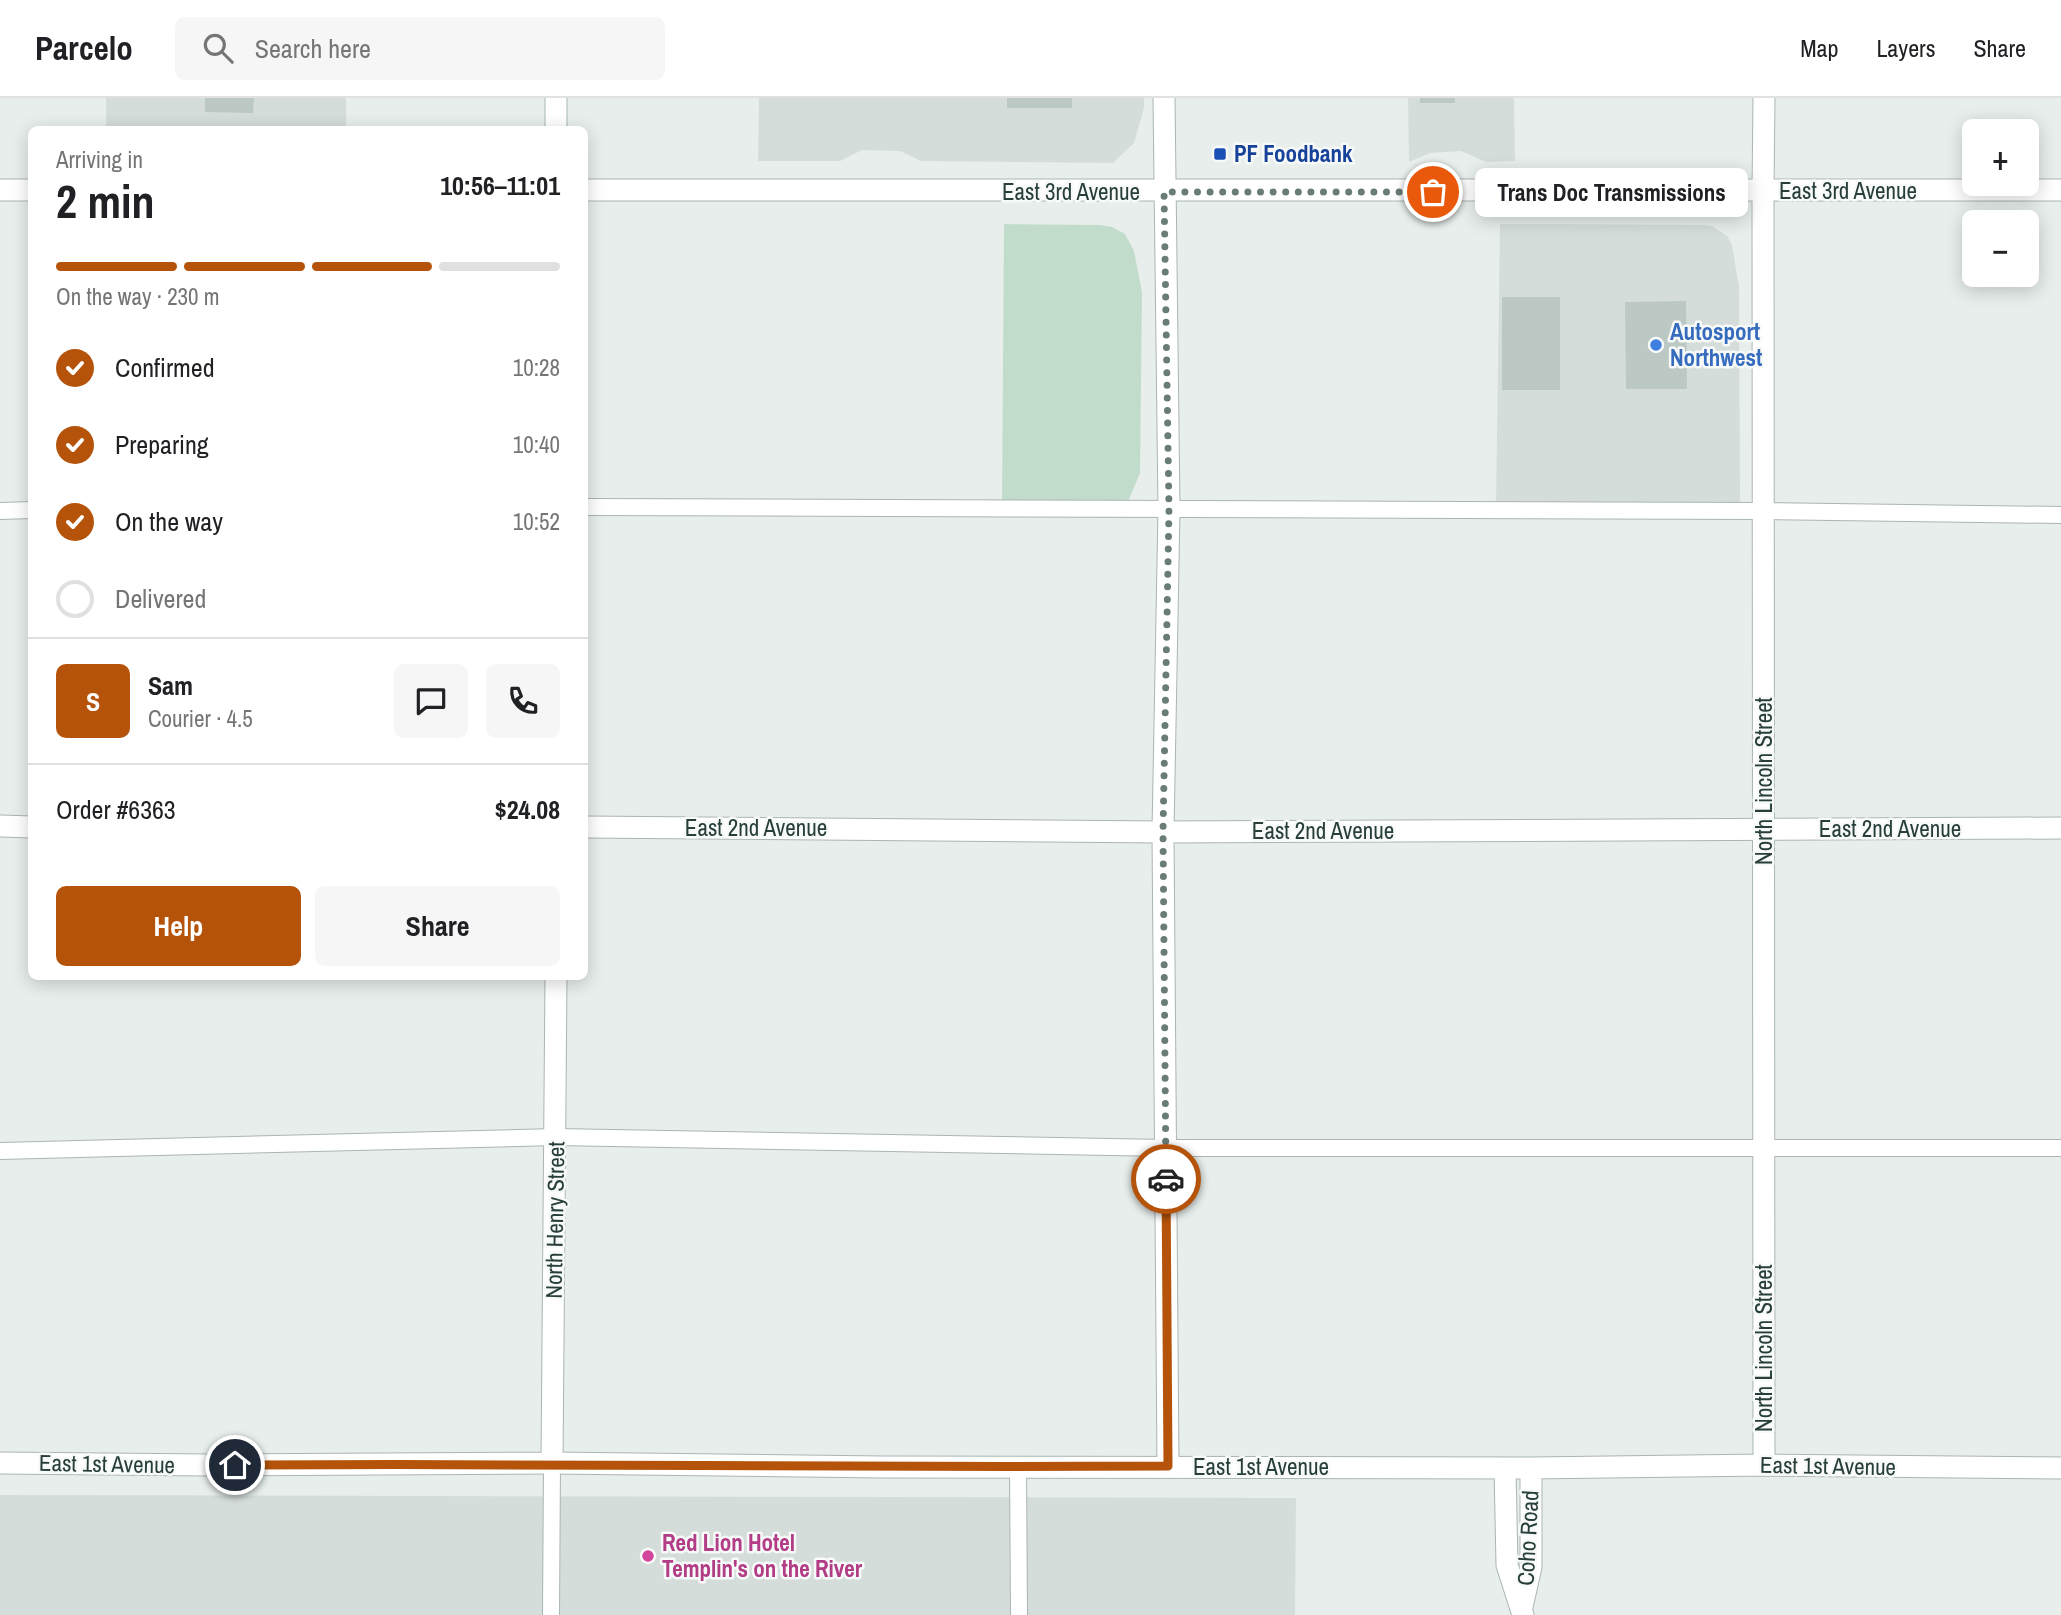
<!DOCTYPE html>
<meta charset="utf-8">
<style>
body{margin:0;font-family:"Archivo Narrow",sans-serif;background:#f6f6f6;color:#202124;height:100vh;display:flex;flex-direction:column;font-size:26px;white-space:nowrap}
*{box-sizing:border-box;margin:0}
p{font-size:23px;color:#757577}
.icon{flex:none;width:38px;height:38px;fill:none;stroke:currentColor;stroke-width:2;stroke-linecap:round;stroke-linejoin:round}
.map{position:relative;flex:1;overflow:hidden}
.details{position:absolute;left:28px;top:28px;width:560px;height:854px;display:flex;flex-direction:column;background:#fff;border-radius:10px;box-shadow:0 4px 18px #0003}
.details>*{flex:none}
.buttons{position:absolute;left:1962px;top:21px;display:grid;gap:14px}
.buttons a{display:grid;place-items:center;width:77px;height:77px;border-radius:10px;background:#fff;box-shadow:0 4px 18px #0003;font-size:35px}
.pin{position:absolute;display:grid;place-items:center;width:60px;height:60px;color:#fff;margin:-30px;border:4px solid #fff;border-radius:50%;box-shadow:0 2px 7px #0007}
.courier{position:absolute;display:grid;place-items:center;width:70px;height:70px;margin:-35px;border:5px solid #b45309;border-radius:50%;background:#fff;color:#222;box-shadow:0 2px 9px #0007}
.bubble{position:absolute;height:49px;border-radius:10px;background:#fff;box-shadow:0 4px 18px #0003;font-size:23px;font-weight:800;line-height:49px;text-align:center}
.summary em{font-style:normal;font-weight:800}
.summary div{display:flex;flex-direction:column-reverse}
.summary{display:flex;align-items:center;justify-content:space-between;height:119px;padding:0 28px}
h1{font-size:46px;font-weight:800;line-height:52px}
.bar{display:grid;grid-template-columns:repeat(4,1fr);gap:10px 7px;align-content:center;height:84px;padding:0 28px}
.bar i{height:9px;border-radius:5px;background:#e0e0e0}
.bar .selected{background:#b45309}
.bar p{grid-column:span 4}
.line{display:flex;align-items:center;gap:18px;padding:0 28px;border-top:2px solid #e0e0e0}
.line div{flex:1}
.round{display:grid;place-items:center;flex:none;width:74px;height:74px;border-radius:10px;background:#f6f6f6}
ol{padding:0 28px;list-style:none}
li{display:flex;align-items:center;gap:21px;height:77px}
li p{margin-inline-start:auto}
li .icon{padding:7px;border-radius:50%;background:#b45309;color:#fff;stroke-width:4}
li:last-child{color:#757577}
li i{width:38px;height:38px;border:4px solid #e0e0e0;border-radius:50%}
.cta{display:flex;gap:14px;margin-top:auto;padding:14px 28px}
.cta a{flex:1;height:80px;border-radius:10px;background:#b45309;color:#fff;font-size:28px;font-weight:800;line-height:80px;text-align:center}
.cta a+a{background:#f6f6f6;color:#202124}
header{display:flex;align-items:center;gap:42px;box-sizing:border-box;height:98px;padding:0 35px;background:#fff;border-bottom:2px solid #e0e0e0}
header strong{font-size:33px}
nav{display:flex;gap:38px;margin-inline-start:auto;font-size:24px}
.search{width:490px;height:63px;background:#f6f6f6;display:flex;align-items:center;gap:18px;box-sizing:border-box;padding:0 24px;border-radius:10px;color:#757577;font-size:26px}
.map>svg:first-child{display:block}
</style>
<header>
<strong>Parcelo</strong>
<div class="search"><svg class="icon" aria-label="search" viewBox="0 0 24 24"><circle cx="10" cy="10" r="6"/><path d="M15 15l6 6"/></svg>Search here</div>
<nav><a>Map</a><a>Layers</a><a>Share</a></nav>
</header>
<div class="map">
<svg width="2061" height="1517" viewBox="0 0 2061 1517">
<rect width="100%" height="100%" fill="#e7eeeb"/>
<!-- built -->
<path fill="#d5ddda" d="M106,0h240v31h-240z
M759,0h385v10l-10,35 -21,20 -192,-2 -21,-10 -38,-1 -22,11h-82z
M1408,0h106l1,63 -29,1 -25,-11 -31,2 -21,9z
M1500,126l202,1 10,1 15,10 5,9 7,42 1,220 -244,-2z
M0,1397l1296,3 -1,117h-1295z"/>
<!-- green -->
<path fill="#c2dccc" d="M1004,126l96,1 12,2 13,7 9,17 8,41 -2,181 -13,31h-125z"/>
<!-- building -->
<path fill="#bcc8c4" d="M205,0h49l-1,15 -48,-1z
M1007,0h65v10h-65z
M1420,0h35v5h-35z
M1502,199h58v93h-58z
M1686,203l1,88h-61l-1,-87z"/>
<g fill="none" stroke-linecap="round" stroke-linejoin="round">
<!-- service casing -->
<g stroke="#aab6b2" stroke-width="18">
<path id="service" d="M584,409l1180,4 297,4
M0,413l32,-1
M0,1053l556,-14 609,11h896
M1018,1369l1,148
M551,1517l1,-152"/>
</g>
<!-- minor casing -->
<g stroke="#aab6b2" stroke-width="23">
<path id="minor" d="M1164,0l5,411 -6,323 5,634
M1763,93l1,1274
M0,728l32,1
M584,729l579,5 898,-4
M552,1365l330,4 649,1 233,-3 297,3
M1505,1370l2,97 16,50
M1522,1509l9,-40v-99"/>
</g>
<!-- tertiary casing -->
<g stroke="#aab6b2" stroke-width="23">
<path id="tertiary" d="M556,32v-32
M0,92h32
M584,92h1477
M1763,93l1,-93
M0,1365l209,2 343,-2 4,-487"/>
</g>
<!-- service -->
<use href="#service" stroke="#fff" stroke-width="16"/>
<!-- minor -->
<use href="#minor" stroke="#fff" stroke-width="21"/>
<!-- tertiary -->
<use href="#tertiary" stroke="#fff" stroke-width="21"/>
</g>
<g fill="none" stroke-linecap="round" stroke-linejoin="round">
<!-- done -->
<path stroke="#6a7c78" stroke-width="7" stroke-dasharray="0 12.6" d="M1166,1081l-3,-347 6,-323 -5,-317h269"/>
<!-- route -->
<path stroke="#b45309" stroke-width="9" d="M235,1367c311,-2 622,3 933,1l-2,-287"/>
</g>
<!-- markers -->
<rect fill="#1a4fb4" stroke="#f7faf9" stroke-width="2.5" x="1213" y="49" width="14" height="14" rx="3.5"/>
<circle fill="#3f7fe0" stroke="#f7faf9" stroke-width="2.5" cx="1656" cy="247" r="7"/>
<circle fill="#d1479c" stroke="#f7faf9" stroke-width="2.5" cx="648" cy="1458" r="7"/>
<g text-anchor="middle" stroke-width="5" stroke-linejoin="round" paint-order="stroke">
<!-- transit labels -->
<g font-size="23" font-weight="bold" fill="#164399" stroke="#f7faf9" text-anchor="start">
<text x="1234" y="64">PF Foodbank</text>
</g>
<!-- street labels -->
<g font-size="23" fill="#273e3a" stroke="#f7faf9">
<text x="1848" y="101">East 3rd Avenue</text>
<text x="1071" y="102">East 3rd Avenue</text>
<text transform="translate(1764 683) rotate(-90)" y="8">North Lincoln Street</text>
<text x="756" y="738">East 2nd Avenue</text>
<text x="1890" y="739">East 2nd Avenue</text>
<text x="1323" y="741">East 2nd Avenue</text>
<text transform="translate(555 1122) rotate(-89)" y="8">North Henry Street</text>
<text transform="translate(1764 1250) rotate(-90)" y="8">North Lincoln Street</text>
<text transform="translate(107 1366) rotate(1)" y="8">East 1st Avenue</text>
<text transform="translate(1828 1368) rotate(1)" y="8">East 1st Avenue</text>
<text x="1261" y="1377">East 1st Avenue</text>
<text transform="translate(1528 1440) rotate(-87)" y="8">Coho Road</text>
</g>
<!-- shop labels -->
<g font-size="23" font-weight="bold" fill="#366cbe" stroke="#f7faf9" text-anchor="start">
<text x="1670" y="242">Autosport<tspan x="1670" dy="26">Northwest</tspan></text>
</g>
<!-- hotel labels -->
<g font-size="23" font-weight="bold" fill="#b23c85" stroke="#f7faf9" text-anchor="start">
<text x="662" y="1453">Red Lion Hotel<tspan x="662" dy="26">Templin's on the River</tspan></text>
</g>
</g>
</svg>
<div class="buttons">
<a>+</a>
<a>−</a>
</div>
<div class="pin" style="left:1433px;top:94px;background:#ea580c"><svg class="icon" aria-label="bag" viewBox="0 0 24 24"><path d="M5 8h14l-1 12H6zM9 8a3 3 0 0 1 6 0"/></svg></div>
<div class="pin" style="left:235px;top:1367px;background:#1f2937"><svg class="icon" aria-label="home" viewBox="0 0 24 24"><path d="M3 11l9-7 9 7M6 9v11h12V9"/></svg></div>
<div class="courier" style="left:1166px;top:1081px"><svg class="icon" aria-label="car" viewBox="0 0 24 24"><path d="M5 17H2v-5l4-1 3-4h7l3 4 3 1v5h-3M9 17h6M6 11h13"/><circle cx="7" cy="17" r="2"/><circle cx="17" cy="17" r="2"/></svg></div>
<div class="bubble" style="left:1475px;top:70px;width:273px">Trans Doc Transmissions</div>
<section class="details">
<div class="summary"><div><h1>2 min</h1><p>Arriving in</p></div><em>10:56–11:01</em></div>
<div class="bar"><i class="selected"></i><i class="selected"></i><i class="selected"></i><i></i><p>On the way · 230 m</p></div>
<ol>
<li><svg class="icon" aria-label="check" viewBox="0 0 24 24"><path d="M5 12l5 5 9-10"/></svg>Confirmed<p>10:28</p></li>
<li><svg class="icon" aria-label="check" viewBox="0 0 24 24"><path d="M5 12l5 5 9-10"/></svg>Preparing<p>10:40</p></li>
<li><svg class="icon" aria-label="check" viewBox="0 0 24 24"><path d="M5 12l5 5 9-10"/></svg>On the way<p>10:52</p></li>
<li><i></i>Delivered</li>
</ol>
<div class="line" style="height:126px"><b class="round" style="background:#b45309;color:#fff">S</b><div><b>Sam</b><p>Courier · 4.5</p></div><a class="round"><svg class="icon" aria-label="chat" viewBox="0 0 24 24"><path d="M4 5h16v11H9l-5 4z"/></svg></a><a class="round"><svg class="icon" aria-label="phone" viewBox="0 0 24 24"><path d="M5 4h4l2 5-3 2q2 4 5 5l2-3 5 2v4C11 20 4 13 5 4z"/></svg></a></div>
<div class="line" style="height:91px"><div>Order #6363</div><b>$24.08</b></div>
<div class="cta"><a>Help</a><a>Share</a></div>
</section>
</div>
